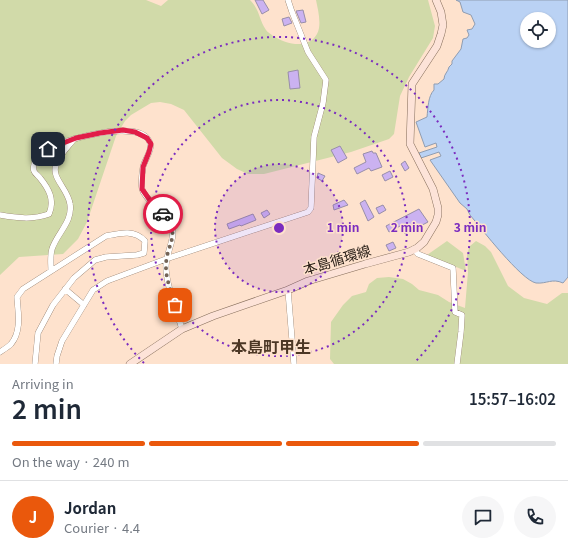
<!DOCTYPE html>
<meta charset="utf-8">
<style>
body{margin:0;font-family:Georgia,"Noto Sans JP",serif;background:#f6f6f7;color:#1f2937;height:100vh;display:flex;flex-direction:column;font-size:15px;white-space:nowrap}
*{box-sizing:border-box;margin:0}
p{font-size:13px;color:#747a83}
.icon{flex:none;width:22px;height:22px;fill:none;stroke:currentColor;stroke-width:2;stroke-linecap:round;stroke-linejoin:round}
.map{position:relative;height:364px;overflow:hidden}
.side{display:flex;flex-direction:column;background:#fff;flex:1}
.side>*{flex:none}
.tools{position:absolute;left:520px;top:12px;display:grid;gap:8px}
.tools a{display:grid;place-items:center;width:36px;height:36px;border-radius:50%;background:#fff;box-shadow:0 1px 3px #0004;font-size:20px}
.pin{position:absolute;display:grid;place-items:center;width:34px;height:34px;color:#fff;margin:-17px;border-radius:8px;box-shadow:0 2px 6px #0006}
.courier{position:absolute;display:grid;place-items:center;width:40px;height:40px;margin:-20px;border:3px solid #e11d48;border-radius:50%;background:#fff;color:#222;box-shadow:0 1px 5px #0007}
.head em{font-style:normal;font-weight:600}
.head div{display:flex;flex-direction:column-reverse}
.head{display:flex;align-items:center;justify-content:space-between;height:68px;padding:0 12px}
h1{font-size:26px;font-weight:600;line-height:30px}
.bar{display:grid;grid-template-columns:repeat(4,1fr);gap:6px 4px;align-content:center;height:48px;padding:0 12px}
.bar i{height:5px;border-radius:3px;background:#e0e1e3}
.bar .active{background:#ea580c}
.bar p{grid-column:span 4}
.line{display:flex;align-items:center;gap:10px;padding:0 12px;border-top:1px solid #e0e1e3}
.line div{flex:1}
.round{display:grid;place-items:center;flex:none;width:42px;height:42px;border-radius:21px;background:#f6f6f7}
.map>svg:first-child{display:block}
</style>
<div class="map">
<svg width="568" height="364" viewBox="0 0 568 364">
<rect width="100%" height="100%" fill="#fee2cd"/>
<!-- green -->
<path fill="#d1daa9" d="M0,0h146l15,6 7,-6h82c10,10 9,20 16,30 1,2 5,4 7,6 13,8 35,14 44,-2 5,-9 1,-24 -1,-34h112l7,26 -2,12 -24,39 -9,19 -6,38 -5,5 -38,13 -87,22h-16l-11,-5 -15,-11 -38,-48 -13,-6 -11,-2 -9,1 -20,12 -6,6 -9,15 -29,86 -9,17 -15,15 -44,3 -19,18z
M447,241l16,12 3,18 -39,-16z
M476,241l9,5 6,6 17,34 16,12 23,6 15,-11h6v71h-234l-4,-5 1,-37 12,-17 9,-9 14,-4 3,-8 8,-6 12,-1 14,2 9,5 7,6 19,5 11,7 16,6 3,-36 -1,-18 3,-8z"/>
<!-- water -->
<path fill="#bad2f4" stroke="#8f9db2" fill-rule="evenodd" d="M456,0h112v277l-5,6c-11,-5 -16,1 -27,0 -15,-3 -55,-55 -66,-68l-3,-6 -7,-6 -30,-43 11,-4 -2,-4 -18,6 -2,-5 18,-6 -1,-4 -11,4 -9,-25 11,-5c1,-9 1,-21 7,-27v-6h4l6,-5c0,-5 4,-7 5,-12l3,-3v-3l9,-12 2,-10 4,-1 2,-3 -2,-5 5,-1 3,-5 -4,-9 -8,-3 -3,-10zM527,19h22v22h-22z"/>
<!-- building -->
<path fill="#cbb2f1" stroke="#988ea9" d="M255,0h8l6,10 -7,4z
M303,10l3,12 -5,1 -5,-12z
M289,17l3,6 -8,3 -2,-7z
M298,70l2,18 -10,1 -2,-17z
M340,146l7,12 -9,5 -7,-13z
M372,151l1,2h3l6,14 -11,4 -2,-3 -12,6 -3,-6 12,-6 -3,-8z
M405,161l4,7 -4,3 -4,-7z
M390,171l3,6 -8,4 -3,-6z
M318,173l7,3 -3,5 -5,-3z
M344,200l4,5 -14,5 -1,-5z
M365,200l9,17 -6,4 -8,-18z
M383,205l3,5 -7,4 -3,-6z
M419,209l9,13 -23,12 -5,-8 -11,6 -3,-6z
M267,210l3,4 -6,4 -3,-5z
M253,214l3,6 -15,6 -1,-1 -11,4 -2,-5z
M393,242l3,6 -7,3 -3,-6z"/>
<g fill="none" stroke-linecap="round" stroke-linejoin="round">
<!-- minor casing -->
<g stroke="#856d5a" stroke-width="6">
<path id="minor" d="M0,215c17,3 33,5 49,-1 6,-14 0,-25 -9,-36 -1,-2 -5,-4 -6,-7 -1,-3 0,-8 2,-11 6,-13 40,-22 54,-25 14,-3 48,-9 58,4 7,9 -3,19 -5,28 -1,6 -2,16 -1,22 4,13 25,24 30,38 4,11 -7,28 -6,41 0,17 11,44 16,61
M414,249l4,5 35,14 2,44 7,3 -1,17 -4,32
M51,270c0,-7 -1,-14 1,-21 5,-16 21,-27 18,-45 -2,-15 -19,-26 -14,-39 3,-10 12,-18 18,-26
M65,289l19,16
M288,290l6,74
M0,352c3,-2 8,-5 11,-8 11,-13 7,-32 6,-47l6,-8 83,-53c14,-3 28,-7 39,5l-1,12 -7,2 -31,2 -11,3 -21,18 -21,27 -15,28 -3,31
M56,364l1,-8 5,-15 31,-51 14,-9 59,-22 142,-47 3,-4 3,-71 9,-34 3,-23 -18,-28 -16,-40 -4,-12"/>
</g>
<!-- secondary casing -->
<g stroke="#856d5a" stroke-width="8">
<path id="secondary" d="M130,364l52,-35 31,-13 75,-26 20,-9 57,-17 44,-12 8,-4 7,-6 12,-20 2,-7v-7l-5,-19 -23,-45 2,-60 25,-38 4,-12 2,-9 -2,-13 -5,-12"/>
</g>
<!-- minor -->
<use href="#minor" stroke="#fff" stroke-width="5.5"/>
<!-- secondary -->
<use href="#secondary" stroke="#fde3d8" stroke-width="7"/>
</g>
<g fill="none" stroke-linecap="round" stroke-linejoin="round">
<!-- done -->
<path stroke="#746457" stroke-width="4" stroke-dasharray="0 7.2" d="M163,214c20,22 2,30 3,54 0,12 6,25 9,37"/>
<!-- route -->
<path stroke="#e11d48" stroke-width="5" d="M48,149l28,-11 24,-5 23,-3 12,2 12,6 4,6 -2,8 -6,15 -1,22 7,10 14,15"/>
</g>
<!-- distance rings -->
<circle cx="279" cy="228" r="64" fill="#7b2cbf" fill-opacity=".12"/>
<g fill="none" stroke="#7b2cbf" stroke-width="2" stroke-dasharray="2 4">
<circle cx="279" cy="228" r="64"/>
<circle cx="279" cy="228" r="128"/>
<path d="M144 363A191 191 0 1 1 414 363"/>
</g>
<g text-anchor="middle" stroke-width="3" stroke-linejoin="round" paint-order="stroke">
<!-- street labels -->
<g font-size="14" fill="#2a2018" stroke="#fee2cd">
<text transform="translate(337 260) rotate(-17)" y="5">本島循環線</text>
</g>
<!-- quarter labels -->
<g font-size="16" font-weight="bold" fill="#4c3725" stroke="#fee2cd">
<text x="271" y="353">本島町甲生</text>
</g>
</g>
<circle cx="279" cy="228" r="6" fill="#7b2cbf" stroke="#fee2cd" stroke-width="2"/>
<g font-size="12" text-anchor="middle" font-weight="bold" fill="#7b2cbf" stroke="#fee2cd" stroke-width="3" stroke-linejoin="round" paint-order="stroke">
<text x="343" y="232">1 min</text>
<text x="407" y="232">2 min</text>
<text x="470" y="232">3 min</text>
</g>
</svg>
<div class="tools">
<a><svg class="icon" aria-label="locate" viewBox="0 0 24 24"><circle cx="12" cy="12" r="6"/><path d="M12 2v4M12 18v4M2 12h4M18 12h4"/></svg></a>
</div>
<div class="pin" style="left:175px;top:305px;background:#ea580c"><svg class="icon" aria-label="bag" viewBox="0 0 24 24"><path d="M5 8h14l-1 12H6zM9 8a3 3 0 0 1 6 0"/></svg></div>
<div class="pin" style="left:48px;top:149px;background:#1f2937"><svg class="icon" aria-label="home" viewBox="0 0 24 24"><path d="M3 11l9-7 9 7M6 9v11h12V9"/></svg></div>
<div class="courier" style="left:163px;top:214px"><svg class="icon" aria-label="car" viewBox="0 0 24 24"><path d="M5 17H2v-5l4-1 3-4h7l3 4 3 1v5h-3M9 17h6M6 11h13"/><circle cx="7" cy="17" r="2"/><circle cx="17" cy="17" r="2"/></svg></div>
</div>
<section class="side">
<div class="head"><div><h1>2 min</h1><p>Arriving in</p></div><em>15:57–16:02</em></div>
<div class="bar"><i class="active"></i><i class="active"></i><i class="active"></i><i></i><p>On the way · 240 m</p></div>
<div class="line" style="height:72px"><b class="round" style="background:#ea580c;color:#fff">J</b><div><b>Jordan</b><p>Courier · 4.4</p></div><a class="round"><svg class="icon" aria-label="chat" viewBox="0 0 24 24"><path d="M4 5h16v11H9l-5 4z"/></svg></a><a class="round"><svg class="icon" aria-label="phone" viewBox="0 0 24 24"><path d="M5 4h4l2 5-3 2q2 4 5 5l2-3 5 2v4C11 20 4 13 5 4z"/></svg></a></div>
</section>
